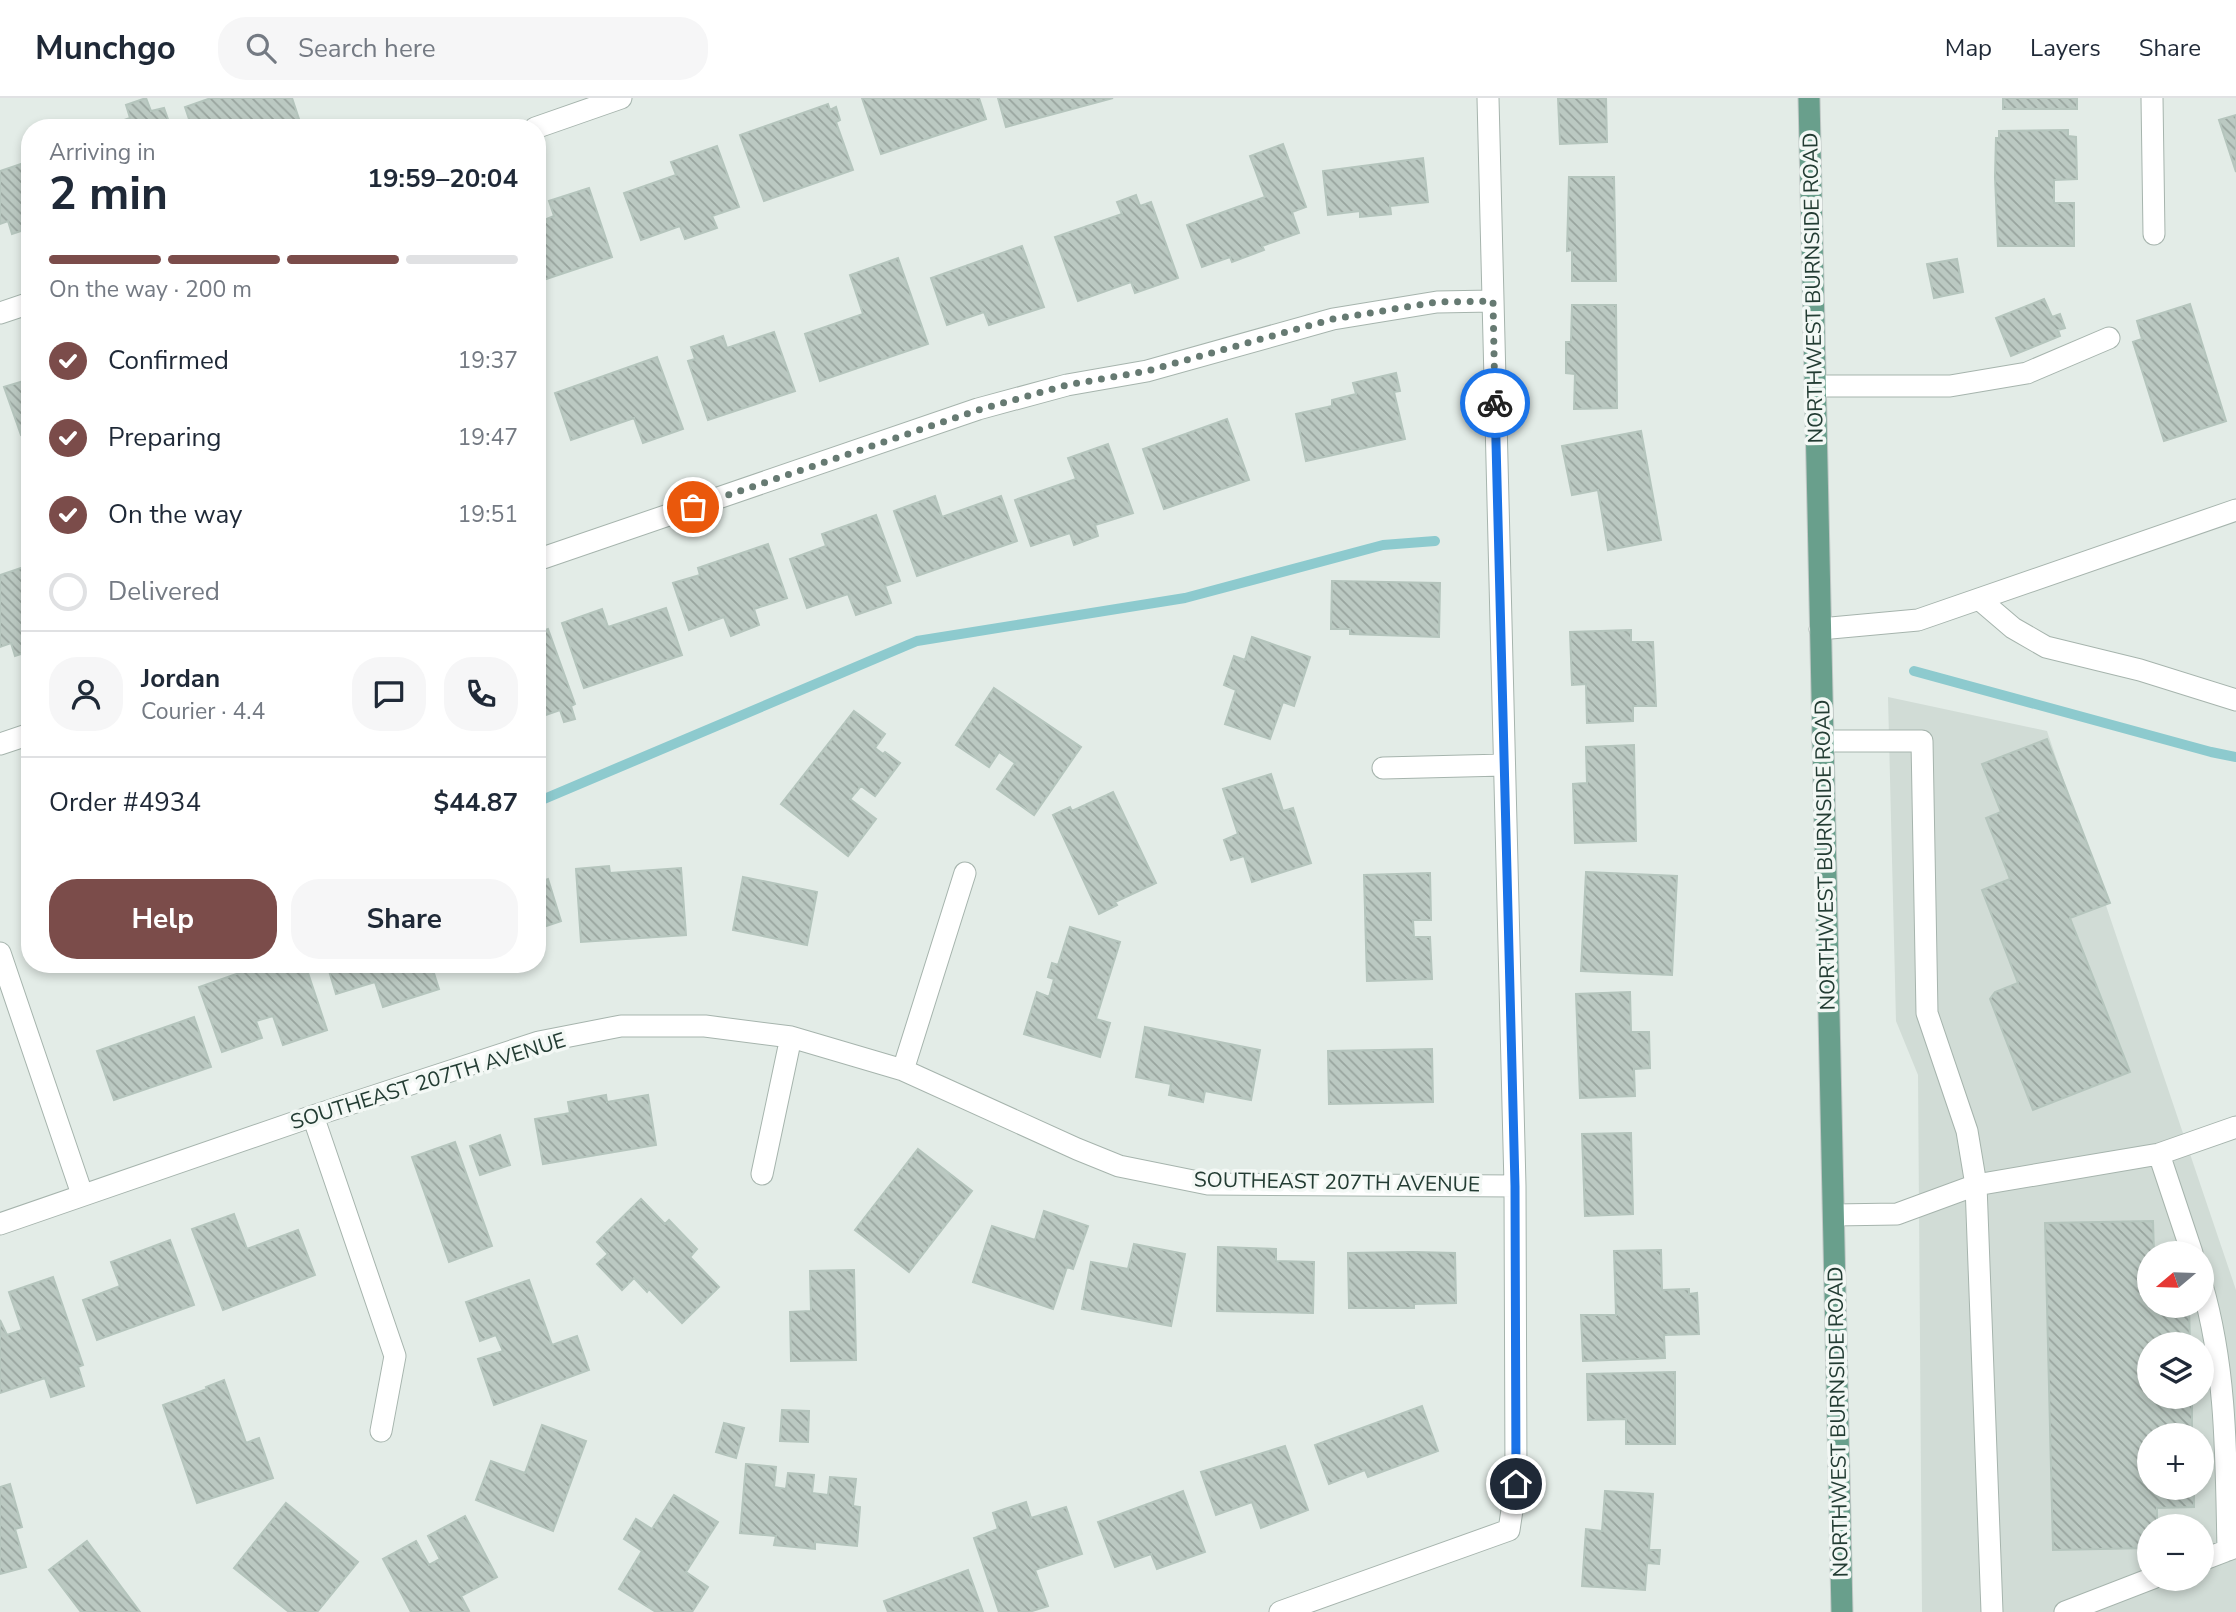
<!DOCTYPE html>
<meta charset="utf-8">
<style>
body{margin:0;font-family:"Nunito Sans",sans-serif;background:#f6f6f7;color:#1f2937;height:100vh;display:flex;flex-direction:column;font-size:26px;white-space:nowrap}
*{box-sizing:border-box;margin:0}
p{font-size:23px;color:#747a83}
.icon{flex:none;width:38px;height:38px;fill:none;stroke:currentColor;stroke-width:2;stroke-linecap:round;stroke-linejoin:round}
.map{position:relative;flex:1;overflow:hidden}
.drawer{position:absolute;left:21px;top:21px;width:525px;height:854px;display:flex;flex-direction:column;background:#fff;border-radius:28px;box-shadow:0 4px 10px #0003}
.drawer>*{flex:none}
.needle{width:46px;rotate:251deg}
.tools{position:absolute;left:2137px;top:1143px;display:grid;gap:14px}
.tools a{display:grid;place-items:center;width:77px;height:77px;border-radius:50%;background:#fff;box-shadow:0 4px 10px #0003;font-size:35px}
.pin{position:absolute;display:grid;place-items:center;width:60px;height:60px;color:#fff;margin:-30px;border:4px solid #fff;border-radius:50%;box-shadow:0 2px 7px #0007}
.courier{position:absolute;display:grid;place-items:center;width:70px;height:70px;margin:-35px;border:5px solid #1a73e8;border-radius:50%;background:#fff;color:#222;box-shadow:0 2px 9px #0007}
.head em{font-style:normal;font-weight:700}
.head div{display:flex;flex-direction:column-reverse}
.head{display:flex;align-items:center;justify-content:space-between;height:119px;padding:0 28px}
h1{font-size:46px;font-weight:700;line-height:52px}
.bar{display:grid;grid-template-columns:repeat(4,1fr);gap:10px 7px;align-content:center;height:84px;padding:0 28px}
.bar i{height:9px;border-radius:5px;background:#e0e1e3}
.bar .active{background:#7b4c4a}
.bar p{grid-column:span 4}
.line{display:flex;align-items:center;gap:18px;padding:0 28px;border-top:2px solid #e0e1e3}
.line div{flex:1}
.round{display:grid;place-items:center;flex:none;width:74px;height:74px;border-radius:28px;background:#f6f6f7}
ol{padding:0 28px;list-style:none}
li{display:flex;align-items:center;gap:21px;height:77px}
li p{margin-inline-start:auto}
li .icon{padding:7px;border-radius:50%;background:#7b4c4a;color:#fff;stroke-width:4}
li:last-child{color:#747a83}
li i{width:38px;height:38px;border:4px solid #e0e1e3;border-radius:50%}
.button{display:flex;gap:14px;margin-top:auto;padding:14px 28px}
.button a{flex:1;height:80px;border-radius:28px;background:#7b4c4a;color:#fff;font-size:28px;font-weight:700;line-height:80px;text-align:center}
.button a+a{background:#f6f6f7;color:#1f2937}
header{display:flex;align-items:center;gap:42px;box-sizing:border-box;height:98px;padding:0 35px;background:#fff;border-bottom:2px solid #e0e1e3}
header strong{font-size:33px}
nav{display:flex;gap:38px;margin-inline-start:auto;font-size:24px}
.search{width:490px;height:63px;background:#f6f6f7;display:flex;align-items:center;gap:18px;box-sizing:border-box;padding:0 24px;border-radius:28px;color:#747a83;font-size:26px}
.map>svg:first-child{display:block}
</style>
<header>
<strong>Munchgo</strong>
<div class="search"><svg class="icon" aria-label="search" viewBox="0 0 24 24"><circle cx="10" cy="10" r="6"/><path d="M15 15l6 6"/></svg>Search here</div>
<nav><a>Map</a><a>Layers</a><a>Share</a></nav>
</header>
<div class="map">
<svg width="2236" height="1514" viewBox="0 0 2236 1514">
<defs>
<pattern id="building-back-hatch" width="6" height="6" patternUnits="userSpaceOnUse" patternTransform="scale(1.75)"><rect width="6" height="6" fill="#bbc9c2"/><path d="M-1 5l2 2M0 0l6 6M5-1l2 2" fill="none" stroke="#98a49e"/></pattern>
</defs>
<rect width="100%" height="100%" fill="#e3ece7"/>
<!-- built -->
<path fill="#d1dcd6" fill-rule="evenodd" d="M1888,599l159,34 189,559v322h-314l-4,-537 -22,-54zM2149,1155h53v53h-53zM2149,1246h53v52h-53zM2149,1337h53v53h-53zM2149,1428h53v52h-53z"/>
<g fill="none" stroke-linecap="round" stroke-linejoin="round">
<!-- stream -->
<path stroke="#8dcace" stroke-width="10" d="M1914,573l297,81 25,5
M537,704l380,-161 268,-43 198,-53 52,-4
M78,868l4,-2"/>
</g>
<!-- building -->
<path fill="url(#building-back-hatch)" stroke="#b5c5bd" stroke-width="2" d="M146,0l5,13 13,-3 7,20h-70l29,-10 -4,-13z
M211,0h81l10,30h-110l-7,-21z
M862,0h117l7,21 -105,35z
M998,0h115l-107,29z
M1558,0h48l1,44 -47,2z
M2003,0h74v11h-74z
M828,6l2,6 6,-3 4,13 -4,2 17,48 -89,31 -24,-66z
M2236,17v57l-17,-52z
M2068,32v6l8,1 1,42 -23,1v23h20v43h-76l-3,-69 1,-39h3v-7z
M1283,46l23,63 -14,5 7,21 -37,13 2,4 -32,12 -2,-5 -28,10 -15,-42 78,-28 -15,-41z
M717,48l22,61 -27,9 5,12 -32,11 -5,-13 -39,14 -17,-47 52,-18 -5,-13z
M1423,60l5,44 -38,4 1,8 -31,3v-6l-32,4 -5,-44z
M30,63v67l-18,6 -4,-13 -8,3v-53z
M1569,79h45l2,104h-44v-31l-5,1z
M589,90l23,69 -75,25v-59l17,-7 -5,-15z
M1136,97l4,11 11,-4 27,76 -43,15 -4,-11 -53,19 -23,-64 67,-23 -5,-12z
M1022,148l22,61 -55,18 -5,-13 -37,13 -16,-47z
M898,160l30,86 -108,37 -15,-47 58,-20 -13,-39z
M1957,161l6,33 -29,6 -7,-34z
M2044,201l8,18 8,-3 5,14 -7,2 2,6 -49,20 -15,-38z
M2190,206l36,117 -62,20 -31,-99 9,-3 -5,-18z
M1572,207h44l1,103 -43,1 1,-35 -9,-1v-31h5z
M774,234l21,59 -87,29 -20,-59 7,-2 -4,-12 32,-11 4,12z
M657,259l26,72 -40,14 -9,-25 -63,22 -16,-47z
M1396,275l4,18 -6,1 11,47 -99,22 -10,-47 36,-8v-6l24,-6 -3,-11z
M30,281v53l-9,3 -17,-48z
M1227,321l22,61 -85,29 -21,-60z
M1641,333l20,109 -53,10 -10,-60 -26,5 -10,-49z
M1108,346l25,69 -38,12 3,11 -24,9 -4,-12 -39,13 -16,-46 61,-21 -8,-21z
M935,398l7,21 59,-21 16,45 -100,35 -23,-65z
M876,417l24,66 -15,5 6,17 -35,12 -8,-21 -41,14 -17,-49 36,-13 -4,-12z
M768,446l19,54 -33,11 5,16 -28,11 -7,-19 -35,13 -16,-47 27,-8 -2,-7z
M30,467v86l-15,5 -4,-13 -11,4v-72z
M1332,483l108,2 -1,54 -89,-3v-5h-19z
M666,510l16,47 -98,33 -22,-65 40,-14 6,18z
M548,531l27,75 -4,2 4,13 -11,3 -4,-12 -23,8v-85z
M1631,532v12h22l3,64h-23v15l-46,2 -1,-39 -14,1 -2,-53z
M1252,539l58,20 -16,49 -11,-4 -13,37 -45,-15 11,-34 -12,-5 10,-29 11,4z
M994,590l87,59 -47,68 -37,-26 18,-26 -16,-11 -10,15 -33,-22z
M854,613l31,23 -10,14 8,6 2,-2 15,11 -25,33 -14,-10 -11,13 26,20 -28,37 -67,-52z
M2047,641l63,164 -40,15 60,154 -97,38 -43,-111 5,-7 23,-9 -36,-93 28,-11 -24,-61 15,-6 -19,-48z
M1634,647l2,96 -61,2 -2,-59 14,-1 -1,-36z
M1271,676l12,37 10,-3 18,55 -59,19 -8,-26 -13,4 -7,-20 14,-6 -15,-45z
M1113,694l43,91 -41,19 2,3 -18,9 -46,-99 17,-8 2,4z
M609,768l1,7 71,-5 5,67 -105,7 -5,-73z
M1586,774l91,4 -5,99 -91,-4z
M1430,775l1,47h-18l1,17h16l2,42 -65,2 -3,-106z
M743,779l74,15 -10,53 -74,-15z
M548,781l13,42 -24,8v-46z
M1070,829l50,15 -24,77 14,4 -10,34 -76,-23 13,-42 12,5 5,-18 -6,-2 4,-14 6,2z
M265,866h40l22,66 -44,15 -10,-29 -17,5 6,17 -40,14 -23,-65z
M327,866h91l2,8 12,-5 7,22 -56,18 -8,-25 -39,12z
M1630,894l1,40h18l1,36 -16,1 1,27 -55,2 -4,-104z
M194,919l17,50 -97,33 -17,-49z
M1145,929l115,23 -9,50 -46,-9 -2,11 -34,-7 2,-11 -35,-7z
M1432,951l1,53 -104,2 -1,-53z
M606,997l1,7 41,-7 8,50 -113,19 -8,-45 35,-6 -2,-11z
M1631,1035l2,81 -48,2 -3,-82z
M500,1037l10,30 -30,10 -10,-29z
M455,1044l37,104 -43,16 -37,-105z
M918,1051l54,42 -63,81 -54,-42z
M641,1101l24,25 4,-4 28,29 -7,8 29,30 -37,36 -33,-34 -2,3 -13,-14 -12,12 -25,-26 11,-10 -11,-12z
M1044,1113l44,15 -15,43 -6,-2 -14,42 -80,-27 19,-56 43,14z
M234,1116l13,35 51,-19 17,45 -92,35 -31,-81z
M2153,1123l1,32h-5v53h40l1,38h-41v52h43v39h-43v53h45v19l-37,1v18h-8v22l-96,2 -8,-327z
M170,1142l24,65 -97,35 -14,-40 37,-14 -9,-24z
M1134,1146l51,10 -14,72 -89,-17 9,-47 37,7z
M1218,1149l58,2v12l38,1 -1,51 -96,-2z
M1661,1152l1,40 27,-1v5l8,-1 2,41 -35,1 1,23 -82,3 -2,-46h35l-2,-64z
M1413,1154l42,1 1,50 -42,1v4h-65l-1,-55z
M854,1172l2,90 -65,1 -1,-49 21,-1 -1,-40z
M53,1179l30,88 -5,2 6,19 -33,11 -6,-19 -45,15v-73l7,15 15,-5 -13,-38z
M529,1182l23,65 25,-9 12,34 -95,35 -16,-46 25,-8 -7,-16 -16,6 -14,-39z
M1675,1274v72h-49v-25l-38,1 -1,-46z
M224,1282l22,63 13,-5 14,40 -76,25 -34,-98 44,-16 -1,-2z
M1422,1308l16,45 -70,26 -3,-7 -36,14 -14,-39z
M782,1312l27,1 -1,31 -28,-1z
M724,1325l20,5 -8,30 -20,-6z
M542,1327l44,16 -33,90 -77,-31 15,-39 34,12z
M1285,1348l23,64 -47,18 -9,-26 -36,13 -15,-43z
M746,1366l30,3 -2,20 12,2 2,-16 26,2 -2,18 16,2 2,-18 26,2 -3,27 7,1 -3,39 -42,-4v7l-41,-4 2,-9 -36,-3z
M10,1386l12,43 -7,2 11,38 -26,7v-87z
M1183,1393l22,61 -48,17 -6,-15 -36,13 -17,-45z
M1605,1393l48,3 -4,56h11l-1,14 -12,-1 -2,27 -63,-4 4,-57 16,2z
M674,1397l44,27 -32,50 22,15 -16,25h-36l-37,-23 23,-38 -18,-12 12,-20 16,10z
M1026,1404l5,16 35,-11 16,47 -47,16 13,36 -19,6h-30l-25,-74 24,-9 -5,-16z
M286,1405l72,59 -41,50h-28l-55,-44z
M465,1418l32,61 -36,19 8,15 -2,1h-56l-28,-53 33,-18 13,24 11,-6 -12,-23z
M87,1443l53,71h-59l-32,-42z
M968,1472l15,42h-95l-4,-11z"/>
<g fill="none" stroke-linecap="round" stroke-linejoin="round">
<!-- minor casing -->
<g stroke="#a6b4ad" stroke-width="23">
<path id="minor" d="M2152,0l2,136
M535,30l86,-30
M0,215l30,-10
M1815,288h135l77,-13 82,-35
M537,462l441,-151 89,-24 80,-14 186,-52 104,-17 55,-1
M1979,501l34,29 33,19 94,23 96,30
M1820,531l98,-9 318,-110
M1823,643h99l5,272 40,118 9,54 16,427
M0,646l30,-10
M1383,670l121,-3
M0,855l82,241
M903,972l62,-197
M313,1018l82,240 -14,75
M2159,1056l33,99
M762,1076l29,-137
M1834,1117l63,-1 79,-29 183,-31 77,-27
M0,1126l313,-108 226,-74 82,-16h84l86,11 112,33 174,79 42,17 89,18 307,2
M2202,1187c25,86 24,176 26,265
M2202,1462l34,-13
M1280,1514l229,-82 7,-46 -1,-298 -27,-1088
M2065,1514l88,-34"/>
</g>
<!-- major casing -->
<g stroke="#c1c8c6" stroke-width="23">
<path id="major" d="M1809,0l33,1514"/>
</g>
<!-- minor -->
<use href="#minor" stroke="#fff" stroke-width="21"/>
<!-- major -->
<use href="#major" stroke="#699f8c" stroke-width="21"/>
</g>
<g fill="none" stroke-linecap="round" stroke-linejoin="round">
<!-- done -->
<path stroke="#667a72" stroke-width="7" stroke-dasharray="0 12.6" d="M693,409l285,-97 89,-25 80,-14 186,-52 104,-17 56,-1 2,102"/>
<!-- route -->
<path stroke="#1a73e8" stroke-width="9" d="M1495,305l20,783 1,298"/>
</g>
<g text-anchor="middle" stroke-width="7" stroke-linejoin="round" paint-order="stroke">
<!-- street labels -->
<g font-size="21" fill="#233c33" stroke="#f3f8f5">
<text transform="translate(1813 190) rotate(-91)" y="7">NORTHWEST BURNSIDE ROAD</text>
<text transform="translate(1825 757) rotate(-91)" y="7">NORTHWEST BURNSIDE ROAD</text>
<text transform="translate(428 983) rotate(-17)" y="7">SOUTHEAST 207TH AVENUE</text>
<text transform="translate(1337 1084) rotate(1)" y="7">SOUTHEAST 207TH AVENUE</text>
<text transform="translate(1838 1324) rotate(-91)" y="7">NORTHWEST BURNSIDE ROAD</text>
</g>
</g>
</svg>
<div class="tools">
<a><svg class="needle" viewBox="-14 -14 28 28"><path d="M0-13l5 13h-10z" fill="#e53935"/><path d="M0 13l5-13h-10z" fill="#747a83"/></svg></a>
<a><svg class="icon" aria-label="layers" viewBox="0 0 24 24"><path d="M12 4l9 5-9 5-9-5zM3 14l9 5 9-5"/></svg></a>
<a>+</a>
<a>−</a>
</div>
<div class="pin" style="left:693px;top:409px;background:#ea580c"><svg class="icon" aria-label="bag" viewBox="0 0 24 24"><path d="M5 8h14l-1 12H6zM9 8a3 3 0 0 1 6 0"/></svg></div>
<div class="pin" style="left:1516px;top:1386px;background:#1f2937"><svg class="icon" aria-label="home" viewBox="0 0 24 24"><path d="M3 11l9-7 9 7M6 9v11h12V9"/></svg></div>
<div class="courier" style="left:1495px;top:305px"><svg class="icon" aria-label="bike" viewBox="0 0 24 24"><circle cx="6" cy="16" r="4"/><circle cx="18" cy="16" r="4"/><path d="M6 16l4-8h5l3 8M10 8l3 8H6M13 5h3"/></svg></div>
<section class="drawer">
<div class="head"><div><h1>2 min</h1><p>Arriving in</p></div><em>19:59–20:04</em></div>
<div class="bar"><i class="active"></i><i class="active"></i><i class="active"></i><i></i><p>On the way · 200 m</p></div>
<ol>
<li><svg class="icon" aria-label="check" viewBox="0 0 24 24"><path d="M5 12l5 5 9-10"/></svg>Confirmed<p>19:37</p></li>
<li><svg class="icon" aria-label="check" viewBox="0 0 24 24"><path d="M5 12l5 5 9-10"/></svg>Preparing<p>19:47</p></li>
<li><svg class="icon" aria-label="check" viewBox="0 0 24 24"><path d="M5 12l5 5 9-10"/></svg>On the way<p>19:51</p></li>
<li><i></i>Delivered</li>
</ol>
<div class="line" style="height:126px"><a class="round"><svg class="icon" aria-label="person" viewBox="0 0 24 24"><circle cx="12" cy="8" r="4"/><path d="M4 21q1-7 8-7t8 7"/></svg></a><div><b>Jordan</b><p>Courier · 4.4</p></div><a class="round"><svg class="icon" aria-label="chat" viewBox="0 0 24 24"><path d="M4 5h16v11H9l-5 4z"/></svg></a><a class="round"><svg class="icon" aria-label="phone" viewBox="0 0 24 24"><path d="M5 4h4l2 5-3 2q2 4 5 5l2-3 5 2v4C11 20 4 13 5 4z"/></svg></a></div>
<div class="line" style="height:91px"><div>Order #4934</div><b>$44.87</b></div>
<div class="button"><a>Help</a><a>Share</a></div>
</section>
</div>
